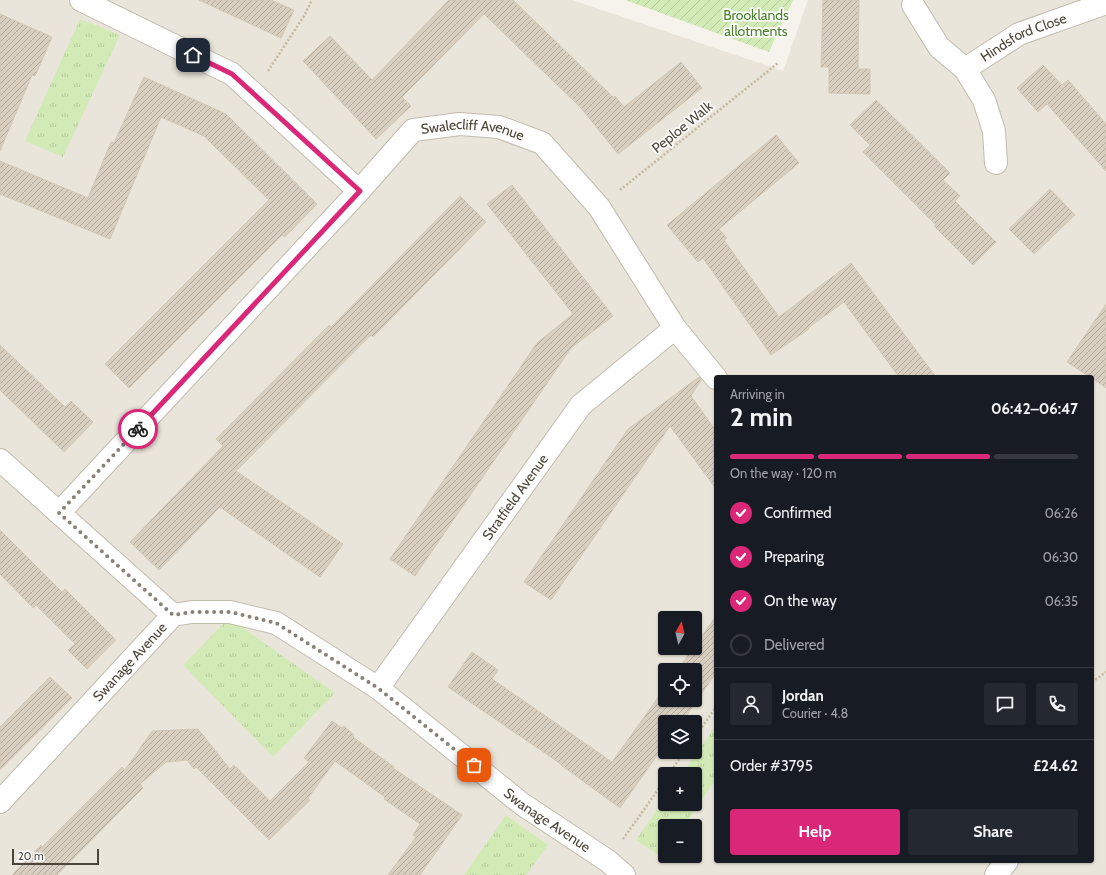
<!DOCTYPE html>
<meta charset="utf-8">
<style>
body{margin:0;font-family:Cabin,sans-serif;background:#242831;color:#f1f3f6;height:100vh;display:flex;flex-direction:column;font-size:15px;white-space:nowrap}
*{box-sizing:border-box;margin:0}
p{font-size:13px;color:#9ea1a6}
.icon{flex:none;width:22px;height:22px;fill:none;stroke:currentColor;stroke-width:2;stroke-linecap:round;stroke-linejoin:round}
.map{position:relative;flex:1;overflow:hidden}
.details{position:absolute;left:714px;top:375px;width:380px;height:488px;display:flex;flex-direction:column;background:#171b24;border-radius:4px;box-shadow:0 1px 3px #0004}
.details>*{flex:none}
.needle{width:26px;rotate:8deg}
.fabs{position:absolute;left:658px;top:611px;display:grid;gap:8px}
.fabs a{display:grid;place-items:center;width:44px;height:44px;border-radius:4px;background:#171b24;box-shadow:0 1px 3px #0004;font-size:20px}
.scale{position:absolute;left:12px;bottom:10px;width:87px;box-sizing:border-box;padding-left:4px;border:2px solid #4b4439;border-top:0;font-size:11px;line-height:14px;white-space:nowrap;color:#4b4439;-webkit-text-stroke:3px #fff;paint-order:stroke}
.pin{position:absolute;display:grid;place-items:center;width:34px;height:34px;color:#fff;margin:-17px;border-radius:8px;box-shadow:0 2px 6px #0006}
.courier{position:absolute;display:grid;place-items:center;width:40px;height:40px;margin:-20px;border:3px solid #db2777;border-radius:50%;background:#fff;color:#222;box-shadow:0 1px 5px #0007}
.summary em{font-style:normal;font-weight:800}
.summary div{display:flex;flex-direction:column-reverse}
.summary{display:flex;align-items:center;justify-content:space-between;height:68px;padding:0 16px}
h1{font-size:26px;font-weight:800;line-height:30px}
.bar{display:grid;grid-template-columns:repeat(4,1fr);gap:6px 4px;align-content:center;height:48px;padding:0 16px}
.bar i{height:5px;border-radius:3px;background:#363941}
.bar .active{background:#db2777}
.bar p{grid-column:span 4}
.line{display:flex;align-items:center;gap:10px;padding:0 16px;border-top:1px solid #363941}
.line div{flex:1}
.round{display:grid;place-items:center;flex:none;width:42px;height:42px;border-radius:4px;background:#242831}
ol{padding:0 16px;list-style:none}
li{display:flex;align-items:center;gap:12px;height:44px}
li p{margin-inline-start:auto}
li .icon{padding:4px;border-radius:50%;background:#db2777;color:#fff;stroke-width:4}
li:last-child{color:#9ea1a6}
li i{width:22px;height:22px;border:2px solid #363941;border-radius:50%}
.primary-button{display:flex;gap:8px;margin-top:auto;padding:8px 16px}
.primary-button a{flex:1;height:46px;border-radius:4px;background:#db2777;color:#fff;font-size:16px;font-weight:800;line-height:46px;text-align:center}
.primary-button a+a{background:#242831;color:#f1f3f6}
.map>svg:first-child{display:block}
</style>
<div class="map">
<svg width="1106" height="875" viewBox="0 0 1106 875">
<defs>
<pattern id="grass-tufts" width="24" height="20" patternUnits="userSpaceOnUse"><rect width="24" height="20" fill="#d2eab5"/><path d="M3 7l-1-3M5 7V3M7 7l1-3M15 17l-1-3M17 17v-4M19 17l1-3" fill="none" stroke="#b6ca9c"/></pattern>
<pattern id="garden-furrows" width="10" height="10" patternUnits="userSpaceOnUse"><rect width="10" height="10" fill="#d2eab5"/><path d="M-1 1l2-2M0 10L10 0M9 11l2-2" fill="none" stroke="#b6ca9c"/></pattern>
<pattern id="building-hatch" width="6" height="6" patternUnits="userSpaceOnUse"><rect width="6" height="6" fill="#d8cfc1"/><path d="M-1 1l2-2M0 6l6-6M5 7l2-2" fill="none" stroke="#b1aa9e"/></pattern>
</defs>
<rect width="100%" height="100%" fill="#f6f3ec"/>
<!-- residential -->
<path fill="#eae5da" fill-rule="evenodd" d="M0,0h572l211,71 25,-71h298v875h-1106zM716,377h376v484h-376zM665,618h30v30h-30zM665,670h30v30h-30zM665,722h30v30h-30zM665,774h30v30h-30zM665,826h30v30h-30z"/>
<!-- grass -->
<path fill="url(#grass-tufts)" d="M80,19l40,16 -57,122 -38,-16z
M225,622l11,1 99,70 -62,64 -90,-92z
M716,725v54l-32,47h-19v27l-3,5 -26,-18 29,-42v6h30v-30h-13z
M506,815l42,30 -22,30h-62z"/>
<!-- garden -->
<path fill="url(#garden-furrows)" d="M625,0h168l-24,52z"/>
<!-- building -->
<path fill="url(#building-hatch)" stroke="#d3c7b4" d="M199,0h72l23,10 -13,28z
M449,0h64l101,98 1,-2 9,11 57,-45 21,26 -84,66 -37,-46 -97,-94 -82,83 9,9 -35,33 -73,-78 27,-25 42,44z
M823,0h36l-1,69h12v25l-41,-1v-26h-8z
M0,14l52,23 -17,39 -3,-1 -32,76z
M1043,65l19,20 6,-5 38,44v47l-59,-67 -9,8 -21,-24z
M144,77l82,37 91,90 -32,33 -3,-2 -153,153 -24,-24 164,-164 -65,-64 -43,-19 -51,122 -110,-45v-33l88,37 23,-56 3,1z
M876,100l74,73 -7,7 17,16 -5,5 41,41 -23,23 -39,-39 2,-1 -73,-73 7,-7 -20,-20z
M776,135l23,28 -80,66 8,9 -3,2 55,77 72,-54 85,114h-37l-55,-75 -36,26 1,1 -38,26 -68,-97 -5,4 -31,-37z
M512,185l101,131 -42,32 -156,228 -25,-17 147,-216 36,-29 -86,-110z
M1050,189l25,26 -41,39 -25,-25z
M460,196l26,26 -113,115 -2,-2 -135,136 107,73 -23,33 -100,-70 -61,63 -29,-28 93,-96 -7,-7 113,-114 2,2z
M1106,304v84l-14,-10v-1h-2l-23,-15z
M0,345l65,62 6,-6 22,21 -29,30 -64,-62z
M699,377l2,3 -10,16 25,35v58l-46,-63 -119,174 -27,-18 104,-153z
M0,530l62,62 3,-3 51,51 -29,29 -19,-19 7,-6 -39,-39 -3,3 -33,-34z
M716,616v57l-34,49h-17v22l-45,64 -59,-43v-1l-113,-77 24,-35 26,18 -6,9 120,83 53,-74v12h30v-30h-17l15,-22h2v-2z
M50,677l22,21 -72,72v-43z
M332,721l10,7 2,-2 10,9 -1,2 41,30 -1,1 69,47 -42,60h-32l28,-38 -3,-2 7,-11 -36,-25 1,-2 -50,-36 -27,37 2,2 -41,40 -73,-73 -2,2 -7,-9 -21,2 -26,22 3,4 -86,87h-45l29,-30 1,2 80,-80 3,3 27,-39 46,-2 32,40 4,-4 36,36 39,-39 -5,-4z"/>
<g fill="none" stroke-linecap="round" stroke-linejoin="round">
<!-- minor casing -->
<g stroke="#c2bbae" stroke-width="24">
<g id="minor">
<path d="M81,0l151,74 127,117"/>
<path d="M913,5l26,42 26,22 19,31 10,31 2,32"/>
<path id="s1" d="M965,69l54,-35 87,-31"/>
<path d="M0,460l173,155"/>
<path id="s2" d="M59,513l300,-322 54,-61 47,-6 39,3 43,16 57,64 76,121 41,50"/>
<path id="s3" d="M378,688l203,-283 94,-77"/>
<path id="s4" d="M0,802l173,-187 19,-3h38l46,11 102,65 144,116 86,57 16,14"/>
<path d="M996,875l11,-14"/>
</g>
</g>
<!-- path -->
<path stroke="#c4b79f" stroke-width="2.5" stroke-dasharray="2 2" stroke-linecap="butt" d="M268,71l36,-55 8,-16
M620,190l158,-127
M1092,682l14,-10
M695,737l21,-30
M669,774l15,-22
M623,839l42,-59"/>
<!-- minor -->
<use href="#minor" stroke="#fff" stroke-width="22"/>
</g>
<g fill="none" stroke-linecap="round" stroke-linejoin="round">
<!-- done -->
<path stroke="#878178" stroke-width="4" stroke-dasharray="0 7.2" d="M138,429l-79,84 114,102 19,-3h38l46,11 102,65 96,77"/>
<!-- route -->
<path stroke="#db2777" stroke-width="5" d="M138,429l222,-238 -128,-117 -39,-19"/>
</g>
<g text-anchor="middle" stroke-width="3.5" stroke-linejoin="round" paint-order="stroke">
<!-- park labels -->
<g font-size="14" fill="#4a7f2a" stroke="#fff">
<text x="756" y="20">Brooklands<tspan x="756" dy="16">allotments</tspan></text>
</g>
<!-- street labels -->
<g font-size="14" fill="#4b4439" stroke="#fff">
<text dy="5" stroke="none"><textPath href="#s1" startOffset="67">Hindsford Close</textPath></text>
<text transform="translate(682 127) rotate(-39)" y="5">Peploe Walk</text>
<text dy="5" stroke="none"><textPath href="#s2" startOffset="582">Swalecliff Avenue</textPath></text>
<text dy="5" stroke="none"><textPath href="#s3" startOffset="235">Stratfield Avenue</textPath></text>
<text dy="5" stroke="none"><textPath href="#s4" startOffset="191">Swanage Avenue</textPath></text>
<text dy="5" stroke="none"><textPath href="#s4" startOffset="695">Swanage Avenue</textPath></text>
</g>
</g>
</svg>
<div class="fabs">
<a><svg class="needle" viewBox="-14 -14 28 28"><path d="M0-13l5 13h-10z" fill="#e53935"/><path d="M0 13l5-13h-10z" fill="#9ea1a6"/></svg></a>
<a><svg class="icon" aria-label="locate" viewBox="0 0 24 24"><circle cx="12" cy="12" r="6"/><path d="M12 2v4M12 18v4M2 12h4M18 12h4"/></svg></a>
<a><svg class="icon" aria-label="layers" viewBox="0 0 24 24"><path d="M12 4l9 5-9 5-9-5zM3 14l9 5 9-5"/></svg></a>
<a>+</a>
<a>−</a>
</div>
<div class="scale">20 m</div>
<div class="pin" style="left:474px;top:765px;background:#ea580c"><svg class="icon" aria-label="bag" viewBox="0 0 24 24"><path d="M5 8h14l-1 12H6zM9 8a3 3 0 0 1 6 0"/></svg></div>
<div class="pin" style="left:193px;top:55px;background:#1f2937"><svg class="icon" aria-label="home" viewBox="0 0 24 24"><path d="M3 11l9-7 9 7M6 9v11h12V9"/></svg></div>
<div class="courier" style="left:138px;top:429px"><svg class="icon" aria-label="bike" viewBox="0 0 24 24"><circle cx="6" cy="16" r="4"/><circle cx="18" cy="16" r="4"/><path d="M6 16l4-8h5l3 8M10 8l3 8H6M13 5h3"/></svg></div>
<section class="details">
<div class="summary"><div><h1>2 min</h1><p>Arriving in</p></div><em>06:42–06:47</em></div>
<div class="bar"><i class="active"></i><i class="active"></i><i class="active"></i><i></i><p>On the way · 120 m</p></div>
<ol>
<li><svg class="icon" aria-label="check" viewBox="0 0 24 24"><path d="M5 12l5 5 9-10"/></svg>Confirmed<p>06:26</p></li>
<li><svg class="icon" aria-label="check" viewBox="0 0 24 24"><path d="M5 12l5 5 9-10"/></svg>Preparing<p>06:30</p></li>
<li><svg class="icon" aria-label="check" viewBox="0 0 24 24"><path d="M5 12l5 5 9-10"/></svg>On the way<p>06:35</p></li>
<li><i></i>Delivered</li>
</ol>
<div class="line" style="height:72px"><a class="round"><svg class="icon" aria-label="person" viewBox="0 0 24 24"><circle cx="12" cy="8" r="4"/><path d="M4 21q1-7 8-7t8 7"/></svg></a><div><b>Jordan</b><p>Courier · 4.8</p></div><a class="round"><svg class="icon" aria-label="chat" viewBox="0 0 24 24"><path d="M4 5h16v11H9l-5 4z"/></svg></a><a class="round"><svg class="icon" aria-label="phone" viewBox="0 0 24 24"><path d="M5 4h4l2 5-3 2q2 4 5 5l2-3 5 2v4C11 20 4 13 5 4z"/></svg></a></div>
<div class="line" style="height:52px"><div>Order #3795</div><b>£24.62</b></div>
<div class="primary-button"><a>Help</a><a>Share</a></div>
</section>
</div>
